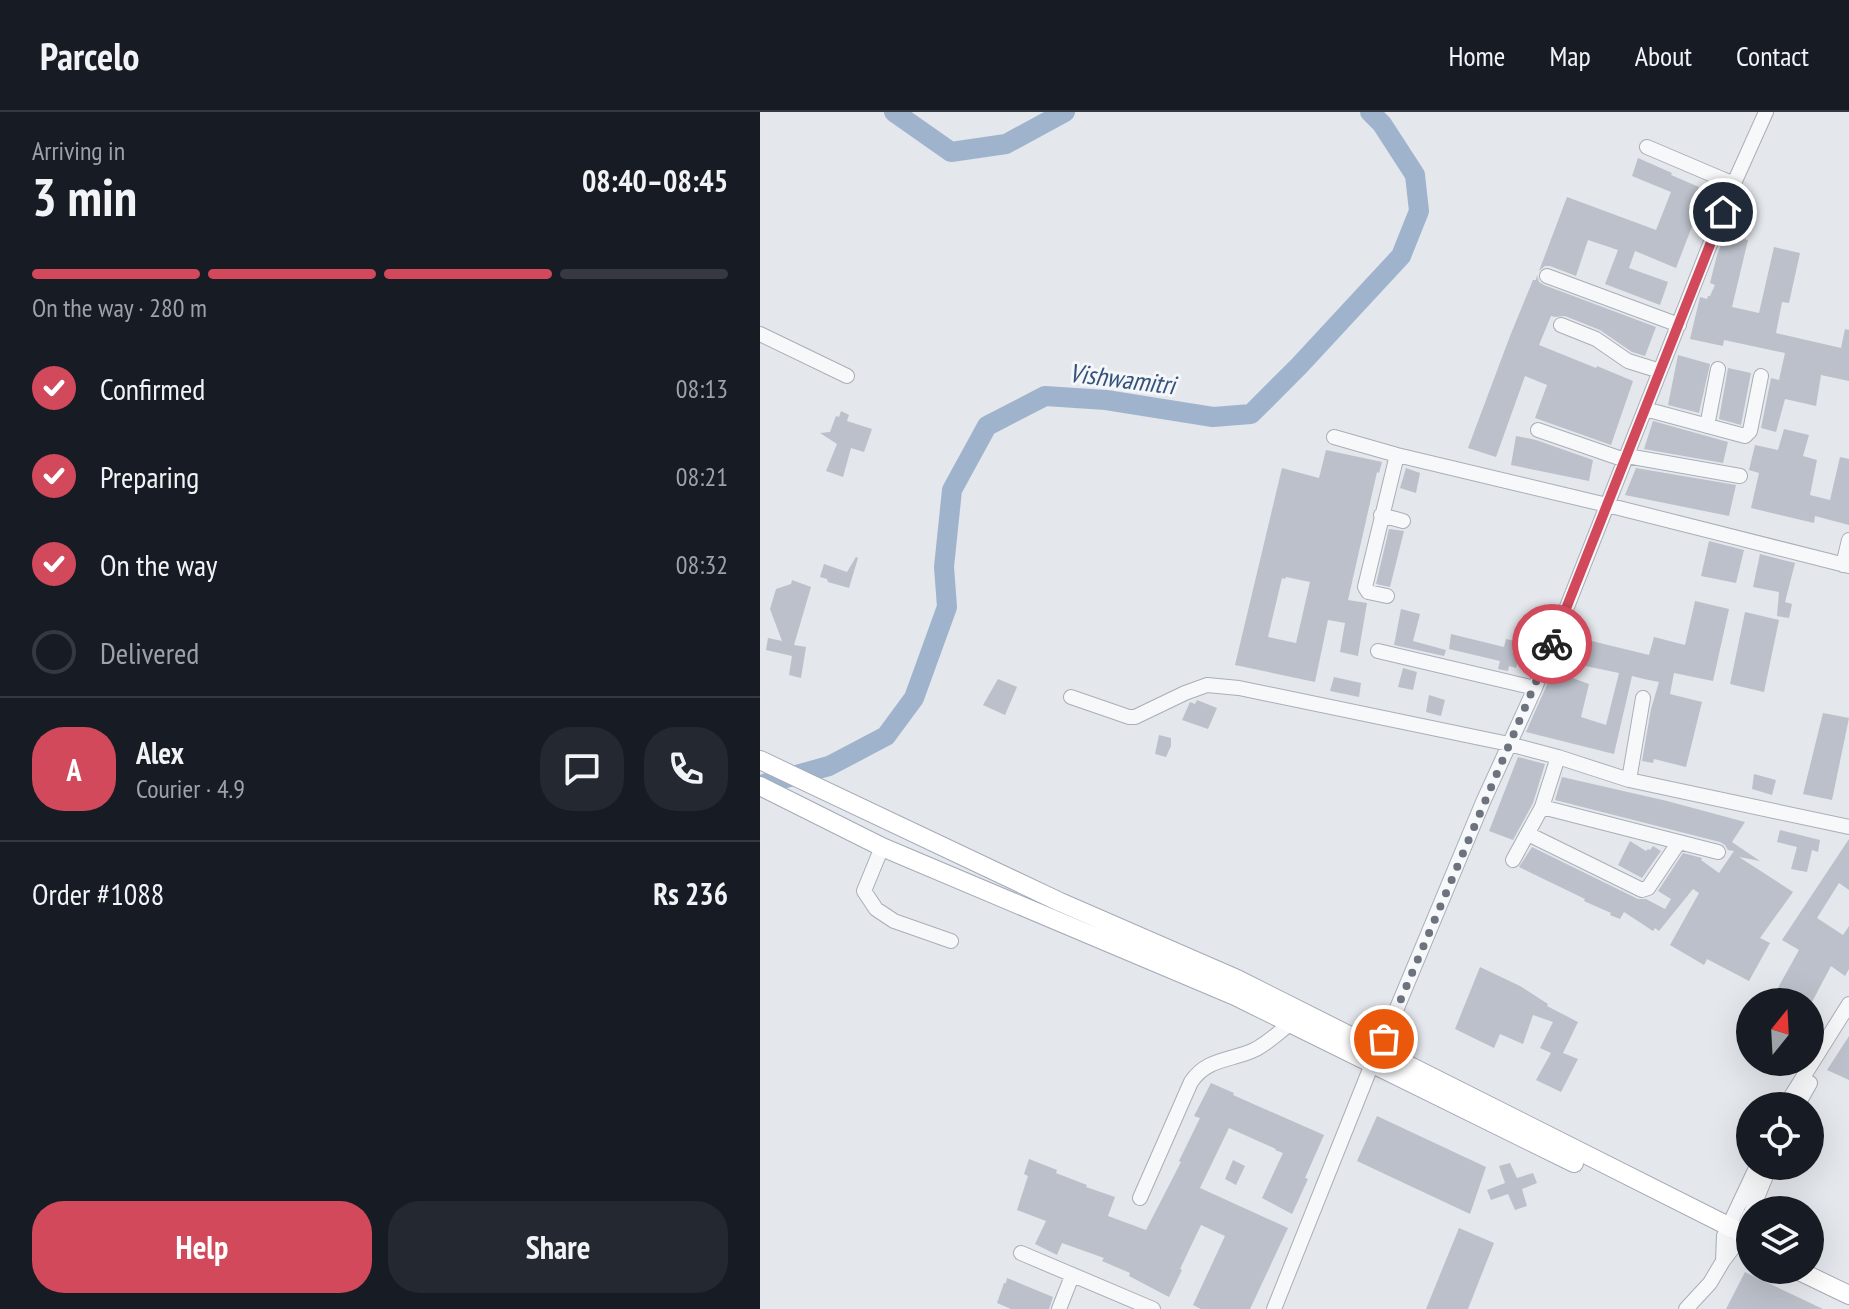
<!DOCTYPE html>
<meta charset="utf-8">
<style>
body{margin:0;font-family:"PT Sans Narrow",sans-serif;background:#242831;color:#f1f3f6;height:100vh;display:flex;flex-direction:column;font-size:30px;white-space:nowrap}
*{box-sizing:border-box;margin:0}
p{font-size:26px;color:#9ea1a6}
.icon{flex:none;width:44px;height:44px;fill:none;stroke:currentColor;stroke-width:2;stroke-linecap:round;stroke-linejoin:round}
.map{position:relative;flex:1;overflow:hidden}
.details{display:flex;flex-direction:column;background:#171b24;width:760px}
.details>*{flex:none}
.needle{width:52px;rotate:18deg}
.tools{position:absolute;left:976px;top:876px;display:grid;gap:16px}
.tools a{display:grid;place-items:center;width:88px;height:88px;border-radius:50%;background:#171b24;box-shadow:0 8px 32px #0002;font-size:40px}
.pin{position:absolute;display:grid;place-items:center;width:68px;height:68px;color:#fff;margin:-34px;border:4px solid #fff;border-radius:50%;box-shadow:0 2px 8px #0007}
.courier{position:absolute;display:grid;place-items:center;width:80px;height:80px;margin:-40px;border:6px solid #d1495b;border-radius:50%;background:#fff;color:#222;box-shadow:0 2px 10px #0007}
.summary em{font-style:normal;font-weight:700}
.summary div{display:flex;flex-direction:column-reverse}
.summary{display:flex;align-items:center;justify-content:space-between;height:136px;padding:0 32px}
h1{font-size:52px;font-weight:700;line-height:60px}
.bar{display:grid;grid-template-columns:repeat(4,1fr);gap:12px 8px;align-content:center;height:96px;padding:0 32px}
.bar i{height:10px;border-radius:6px;background:#363941}
.bar .current{background:#d1495b}
.bar p{grid-column:span 4}
.line{display:flex;align-items:center;gap:20px;padding:0 32px;border-top:2px solid #363941}
.line div{flex:1}
.round{display:grid;place-items:center;flex:none;width:84px;height:84px;border-radius:32px;background:#242831}
ol{padding:0 32px;list-style:none}
li{display:flex;align-items:center;gap:24px;height:88px}
li p{margin-inline-start:auto}
li .icon{padding:8px;border-radius:50%;background:#d1495b;color:#fff;stroke-width:4}
li:last-child{color:#9ea1a6}
li i{width:44px;height:44px;border:4px solid #363941;border-radius:50%}
.primary-button{display:flex;gap:16px;margin-top:auto;padding:16px 32px}
.primary-button a{flex:1;height:92px;border-radius:32px;background:#d1495b;color:#fff;font-size:32px;font-weight:700;line-height:92px;text-align:center}
.primary-button a+a{background:#242831;color:#f1f3f6}
header{display:flex;align-items:center;gap:48px;box-sizing:border-box;height:112px;padding:0 40px;background:#171b24;border-bottom:2px solid #363941}
header strong{font-size:38px}
nav{display:flex;gap:44px;margin-inline-start:auto;font-size:28px}
main{display:flex;flex:1;min-height:0}
.map>svg:first-child{display:block}
</style>
<header>
<strong>Parcelo</strong>
<nav><a>Home</a><a>Map</a><a>About</a><a>Contact</a></nav>
</header>
<main>
<section class="details">
<div class="summary"><div><h1>3 min</h1><p>Arriving in</p></div><em>08:40–08:45</em></div>
<div class="bar"><i class="current"></i><i class="current"></i><i class="current"></i><i></i><p>On the way · 280 m</p></div>
<ol>
<li><svg class="icon" aria-label="check" viewBox="0 0 24 24"><path d="M5 12l5 5 9-10"/></svg>Confirmed<p>08:13</p></li>
<li><svg class="icon" aria-label="check" viewBox="0 0 24 24"><path d="M5 12l5 5 9-10"/></svg>Preparing<p>08:21</p></li>
<li><svg class="icon" aria-label="check" viewBox="0 0 24 24"><path d="M5 12l5 5 9-10"/></svg>On the way<p>08:32</p></li>
<li><i></i>Delivered</li>
</ol>
<div class="line" style="height:144px"><b class="round" style="background:#d1495b;color:#fff">A</b><div><b>Alex</b><p>Courier · 4.9</p></div><a class="round"><svg class="icon" aria-label="chat" viewBox="0 0 24 24"><path d="M4 5h16v11H9l-5 4z"/></svg></a><a class="round"><svg class="icon" aria-label="phone" viewBox="0 0 24 24"><path d="M5 4h4l2 5-3 2q2 4 5 5l2-3 5 2v4C11 20 4 13 5 4z"/></svg></a></div>
<div class="line" style="height:104px"><div>Order #1088</div><b>Rs 236</b></div>
<div class="primary-button"><a>Help</a><a>Share</a></div>
</section>
<div class="map">
<svg width="1089" height="1197" viewBox="0 0 1089 1197">
<rect width="100%" height="100%" fill="#e4e7ec"/>
<g fill="none" stroke-linecap="round" stroke-linejoin="round">
<!-- river -->
<path stroke="#9fb4cc" stroke-width="20" d="M134,0l57,40 55,-8 59,-32
M0,673l69,-19 57,-30 28,-38 33,-91 -3,-40 8,-77 35,-64 58,-30 61,4 107,17 38,-3 48,-48 102,-110 18,-45 -4,-36 -33,-51 -12,-12"/>
</g>
<!-- building -->
<path fill="#bbc0ca" fill-rule="evenodd" d="M878,46l34,15 -1,2 35,15 -30,78 -41,-17 -6,17 39,14 -8,23 -55,-21 13,-34 -30,-10 -12,36 -26,-10h-5l-6,5 28,-74 89,33 15,-38 -39,-16z
M965,123l23,5 -16,67 27,6 15,-66 26,6 -11,50 -7,-1 -6,31 65,15 4,-19 4,1v51l-28,-6 -5,31 -31,-7 -9,33 -15,-4 10,-50 8,2 6,-27 -61,-13 -1,6 -33,-7 10,-42 7,2 1,-3h2l5,-11 -5,-2 7,-28z
M777,163l2,7 5,3 112,42 -11,29 -13,-4 -32,-22 -35,-14 -10,1 -4,-1 -12,29 57,23 1,-2 36,15 -22,64 -76,-27 12,-33 -22,-9 -29,81 -28,-9 42,-112 23,-56h3z
M918,243l32,9 -11,49 -31,-8z
M968,256l23,5 -10,52 -22,-6z
M81,299l8,4 -2,6 25,8 -8,23 -13,-4 -8,29 -17,-6 11,-27 -17,-11 10,-1 6,-16 3,1z
M893,309l75,21 -5,21 -79,-14z
M1024,317l25,6 -6,21 14,4 -7,35 20,5 10,-43 9,2v66l-34,-9 -1,7 -63,-15 8,-35 -10,-3 6,-25 23,5z
M756,324l20,4 57,20 -4,21 -78,-16z
M566,338l56,12 -3,11 -2,-1 -29,128 19,3 -9,53 -18,-4 5,-29 -17,-3 -13,62 -80,-17 47,-197 37,10zM526,465l24,5 -14,61 -28,-6 14,-59 3,1z
M646,356l14,5 -4,20 -16,-5z
M876,356l100,17 -7,31 -104,-21z
M629,417l15,2 -14,56 -14,-3z
M949,429l35,9 -8,33 -35,-7z
M1000,442l35,9 -10,39 7,2 -3,14 -12,-2 2,-24 -26,-5z
M96,445l2,1 -9,30 -21,-6 -1,-3 -7,-2 4,-13 23,8z
M32,468l19,7 -17,58 12,2 -5,31 -12,-3 3,-19 -26,-6 2,-12 14,3 -12,-32 6,-20 15,-5z
M935,489l34,8 -16,72 -39,-8 -4,21 32,8 -16,65 -32,-8 -1,4 -11,-2 9,-52 8,-27 -15,-3 -12,-3 -18,78 -88,-22 27,-61 36,13 -8,33 25,8 13,-52 -62,-13 10,-25 82,20 5,-18 31,8z
M641,497l19,5 -7,27 33,9 -2,6 -50,-11z
M985,500l34,8 -15,72 -34,-8z
M691,522l53,13 2,-8 10,2 -4,11 8,1 -4,15 -7,-2 -1,5 -10,-2 2,-8 -51,-12z
M643,556l14,4 -4,18 -15,-3z
M574,565l27,6 -2,14 -29,-6z
M238,567l19,8 -12,28 -22,-10z
M669,583l16,5 -4,16 -15,-4z
M437,588l20,8 -9,21 -26,-9 8,-18 5,2z
M1063,601l26,5 -17,82 -29,-6z
M399,623l12,3v8l-5,11 -11,-3z
M758,645l27,7 -12,39 -20,37 -24,-9z
M994,662l22,6 -4,15 -20,-6z
M802,665l105,24 78,21 -13,20 28,19 -21,-4 54,35 -33,46 10,5 -21,38 -42,-22 -3,6 -34,-20 29,-52 -6,-4 -34,42 -4,-3 -2,3 -29,-19 -4,7 -10,-4 1,-2 -27,-12 1,-2 -66,-32 13,-20 106,52h8l19,10 6,-10 -13,-8 25,-38 19,5 -1,2 18,13 15,-22 -6,-1 -3,-5 -5,-3 -165,-42z
M1020,718l40,10 -2,12 -6,-2 -5,22 -16,-3 6,-22 -20,-5z
M1089,727v51l-10,-7 -22,35 26,17 6,-9v43l-4,7 -14,-10 -19,36h-25l-13,-7 25,-45 -17,-10z
M870,729l16,10 2,-2 2,1 3,-4 8,5 -19,27 -24,-13z
M720,855l40,19 28,18 -1,2 31,16 -15,31 15,6 -17,33 -25,-12 15,-27 -11,-5 13,-26 -20,-7 -10,29 -23,-10 -6,14 -39,-19z
M1089,924v44l-22,-10z
M451,971l23,10 -1,2 91,40 -19,43 3,1 -16,35 -30,-16 21,-45 -8,-3 1,-1 -47,-21 -29,60 88,40 -38,81h-49l-8,-4 32,-69 -24,-11 -21,44 2,1 -13,27 -40,-21 1,-3 -28,-12 2,-3 -42,-15 -5,12 -22,-11 11,-23 -29,-11 11,-34 -4,-2 5,-15 28,11 -1,3 31,12 -1,2 29,10 -7,19 38,14 35,-68 -2,-1 21,-43 -6,-2z
M617,1004l109,51 -16,47 -113,-53z
M473,1048l12,6 -9,19 -11,-6z
M750,1051l7,15 16,-5 4,10 -15,6 5,17 -12,4 -7,-16 -17,6 -4,-10 18,-7 -6,-17z
M699,1116l35,15 -26,66h-42z
M985,1160l78,37h-97z
M247,1166l46,19 -4,12h-38l-14,-6 7,-20h2z"/>
<g fill="none" stroke-linecap="round" stroke-linejoin="round">
<!-- minor casing -->
<g stroke="#a9aeb7" stroke-width="16">
<path id="minor" d="M887,35l87,37
M787,164l132,49
M801,213l35,14 32,22 32,10
M0,222l87,42
M885,297l100,27 5,-5 11,-55
M947,314l11,-57
M778,318l87,30
M574,325l63,18 210,50 242,61
M867,344l113,20
M621,403l22,6
M1083,453l6,-25
M627,484l-19,-4 -3,-5 32,-132
M618,539l157,37
M311,585l58,20h6l50,-24 22,-8 32,3 270,56 49,13 71,23 220,47
M869,668l14,-82
M782,695l176,45
M768,722l114,56 6,-2 31,-46
M122,735l-18,44 12,18 18,12 57,20
M753,748l29,-53 16,-50
M1025,994l64,-102
M1037,994l13,-23
M380,1086l51,-116c16,-24 39,-21 63,-32 13,-6 25,-18 37,-27
M992,1098l18,-44
M261,1141l132,56
M963,1149l1,-25 33,-70
M299,1197l13,-33
M514,1197l104,-260 9,-17 96,-230 52,-114 200,-507 31,-69
M926,1197l24,-26 13,-22 15,-20 12,-27"/>
</g>
<!-- major casing -->
<g stroke="#a3abb8" stroke-width="20">
<path id="major" d="M0,648l300,142 177,77 513,258
M0,674l122,61 353,149 339,167
M1037,1158l52,25"/>
</g>
<!-- minor -->
<use href="#minor" stroke="#f7f8fa" stroke-width="14"/>
<!-- major -->
<use href="#major" stroke="#fff" stroke-width="18"/>
</g>
<g fill="none" stroke-linecap="round" stroke-linejoin="round">
<!-- done -->
<path stroke="#6c737f" stroke-width="8" stroke-dasharray="0 14.4" d="M624,927l168,-395"/>
<!-- route -->
<path stroke="#d1495b" stroke-width="10" d="M792,532l171,-432"/>
</g>
<g text-anchor="middle" stroke-width="6" stroke-linejoin="round" paint-order="stroke">
<!-- water labels -->
<g font-size="26" font-style="italic" fill="#34527a" stroke="#f4f6f9">
<text transform="translate(362 267) rotate(7)" y="9">Vishwamitri</text>
</g>
</g>
</svg>
<div class="tools">
<a><svg class="needle" viewBox="-14 -14 28 28"><path d="M0-13l5 13h-10z" fill="#e53935"/><path d="M0 13l5-13h-10z" fill="#9ea1a6"/></svg></a>
<a><svg class="icon" aria-label="locate" viewBox="0 0 24 24"><circle cx="12" cy="12" r="6"/><path d="M12 2v4M12 18v4M2 12h4M18 12h4"/></svg></a>
<a><svg class="icon" aria-label="layers" viewBox="0 0 24 24"><path d="M12 4l9 5-9 5-9-5zM3 14l9 5 9-5"/></svg></a>
</div>
<div class="pin" style="left:624px;top:927px;background:#ea580c"><svg class="icon" aria-label="bag" viewBox="0 0 24 24"><path d="M5 8h14l-1 12H6zM9 8a3 3 0 0 1 6 0"/></svg></div>
<div class="pin" style="left:963px;top:100px;background:#1f2937"><svg class="icon" aria-label="home" viewBox="0 0 24 24"><path d="M3 11l9-7 9 7M6 9v11h12V9"/></svg></div>
<div class="courier" style="left:792px;top:532px"><svg class="icon" aria-label="bike" viewBox="0 0 24 24"><circle cx="6" cy="16" r="4"/><circle cx="18" cy="16" r="4"/><path d="M6 16l4-8h5l3 8M10 8l3 8H6M13 5h3"/></svg></div>
</div>
</main>
